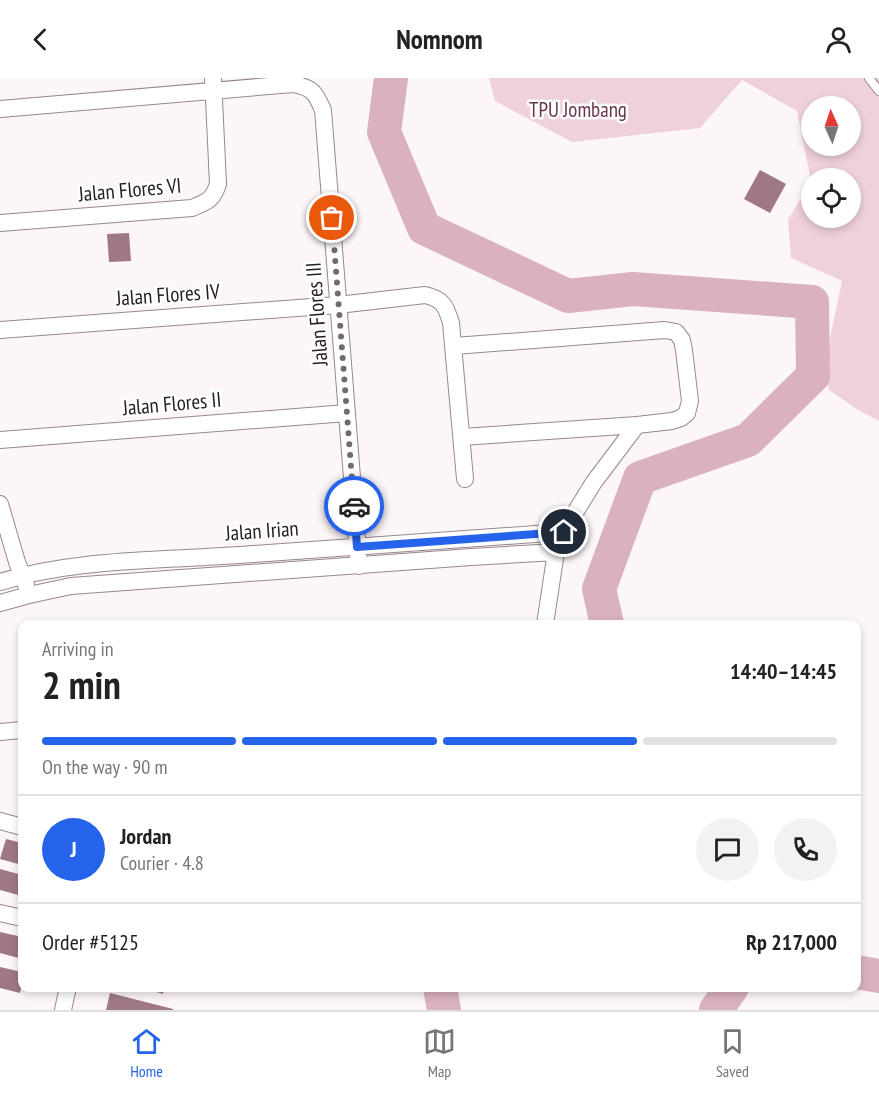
<!DOCTYPE html>
<meta charset="utf-8">
<style>
body{margin:0;font-family:"PT Sans Narrow",sans-serif;background:#f2f2f2;color:#222;height:100vh;display:flex;flex-direction:column;font-size:22px;white-space:nowrap}
*{box-sizing:border-box;margin:0}
p{font-size:20px;color:#767676}
.icon{flex:none;width:33px;height:33px;fill:none;stroke:currentColor;stroke-width:2;stroke-linecap:round;stroke-linejoin:round}
.map{position:relative;flex:1;overflow:hidden}
.details{position:absolute;left:18px;top:542px;width:843px;height:372px;display:flex;flex-direction:column;background:#fff;border-radius:12px;box-shadow:0 3px 9px #0003}
.details>*{flex:none}
.needle{width:39px;rotate:357deg}
.controls{position:absolute;left:801px;top:18px;display:grid;gap:12px}
.controls a{display:grid;place-items:center;width:60px;height:60px;border-radius:50%;background:#fff;box-shadow:0 3px 9px #0003;font-size:30px}
.pin{position:absolute;display:grid;place-items:center;width:51px;height:51px;color:#fff;margin:-26px;border:3px solid #fff;border-radius:50%;box-shadow:0 2px 6px #0007}
.courier{position:absolute;display:grid;place-items:center;width:60px;height:60px;margin:-30px;border:4px solid #2563eb;border-radius:50%;background:#fff;color:#222;box-shadow:0 2px 8px #0007}
.summary em{font-style:normal;font-weight:700}
.summary div{display:flex;flex-direction:column-reverse}
.summary{display:flex;align-items:center;justify-content:space-between;height:102px;padding:0 24px}
h1{font-size:39px;font-weight:700;line-height:45px}
.bar{display:grid;grid-template-columns:repeat(4,1fr);gap:9px 6px;align-content:center;height:72px;padding:0 24px}
.bar i{height:8px;border-radius:4px;background:#e0e0e0}
.bar .on{background:#2563eb}
.bar p{grid-column:span 4}
.line{display:flex;align-items:center;gap:15px;padding:0 24px;border-top:2px solid #e0e0e0}
.line div{flex:1}
.round{display:grid;place-items:center;flex:none;width:63px;height:63px;border-radius:32px;background:#f2f2f2}
header{display:flex;justify-content:space-between;align-items:center;height:78px;padding:0 24px;background:#fff;font-size:27px;font-weight:700}
.tab-bar{display:flex;justify-content:space-around;align-items:center;height:84px;border-top:2px solid #e0e0e0;background:#fff;font-size:16px;color:#767676}
.tab-bar a{display:grid;justify-items:center;gap:3px}
.tab-bar .on{color:#2563eb}
.map>svg:first-child{display:block}
</style>
<header><svg class="icon" aria-label="back" viewBox="0 0 24 24"><path d="M15 5l-7 7 7 7"/></svg>Nomnom<svg class="icon" aria-label="person" viewBox="0 0 24 24"><circle cx="12" cy="8" r="4"/><path d="M4 21q1-7 8-7t8 7"/></svg></header>
<div class="map">
<svg width="879" height="932" viewBox="0 0 879 932">
<rect width="100%" height="100%" fill="#fdf6f8"/>
<!-- green -->
<path fill="#efd1dd" fill-rule="evenodd" d="M489,0h390v343l-21,-11 -29,-20 -5,-24 18,-85 -51,-23 -3,-39 23,-36 1,35h38v-40h-38l-1,3 -14,-70 -55,-31 -42,48 -128,14 -77,-41zM812,28h38v40h-38z"/>
<g fill="none" stroke-linecap="round" stroke-linejoin="round">
<!-- river -->
<path stroke="#dab1c1" stroke-width="34" d="M391,0l-7,54 40,96 144,68 65,-7 179,13 1,74 -65,64 -108,38 -41,111 8,35
M856,894l23,4
M440,909l4,23
M716,932l16,-23"/>
</g>
<!-- building -->
<path fill="#9f7888" d="M760,92l26,14 -16,29 -26,-14z
M129,155l2,28 -22,1 -2,-28z
M6,761l16,4v22l-22,-6z
M0,791l22,6v21l-22,-6z
M0,854l22,5v22l-22,-6z
M0,889l22,5v11l-2,10 -20,-5z
M141,909h23l-1,7z
M110,915l63,16v1h-67z"/>
<g fill="none" stroke-linecap="round" stroke-linejoin="round">
<!-- service casing -->
<g stroke="#97878d" stroke-width="10">
<path id="service" d="M869,0l10,13"/>
</g>
<!-- minor casing -->
<g stroke="#97878d" stroke-width="18">
<path id="minor" d="M0,31l293,-25c20,4 22,8 30,26l36,456
M0,145l192,-15c15,-6 21,-8 26,-24l-5,-106
M0,252l338,-25 87,-10c18,4 21,11 26,28l14,156
M454,268l211,-16 11,2 6,8 2,10 6,51 -3,12 -6,5 -9,3 -35,4 -175,12
M0,362l347,-27
M0,426l17,58 9,23
M0,504c71,-22 148,-21 222,-26 114,-7 228,-15 341,-24
M0,525l29,-8 42,-9 400,-29 85,-5
M545,546l11,-72 7,-20 31,-50 43,-57
M0,654l22,-2
M0,743l22,6
M0,835l22,5
M63,932l5,-23"/>
</g>
<!-- service -->
<use href="#service" stroke="#fff" stroke-width="8"/>
<!-- minor -->
<use href="#minor" stroke="#fff" stroke-width="16"/>
</g>
<g fill="none" stroke-linecap="round" stroke-linejoin="round">
<!-- done -->
<path stroke="#716b6d" stroke-width="6" stroke-dasharray="0 10.8" d="M332,140l22,288"/>
<!-- route -->
<path stroke="#2563eb" stroke-width="8" d="M354,428l3,41 207,-15"/>
</g>
<g text-anchor="middle" stroke-width="5" stroke-linejoin="round" paint-order="stroke">
<!-- park labels -->
<g font-size="21" fill="#6a354d" stroke="#fff">
<text x="578" y="39">TPU Jombang</text>
</g>
<!-- street labels -->
<g font-size="21" fill="#262022" stroke="#fff">
<text transform="translate(130 112) rotate(-5)" y="7">Jalan Flores VI</text>
<text transform="translate(168 217) rotate(-4)" y="7">Jalan Flores IV</text>
<text transform="translate(317 236) rotate(-94)" y="7">Jalan Flores III</text>
<text transform="translate(172 326) rotate(-5)" y="7">Jalan Flores II</text>
<text transform="translate(262 453) rotate(-4)" y="7">Jalan Irian</text>
</g>
</g>
</svg>
<div class="controls">
<a><svg class="needle" viewBox="-14 -14 28 28"><path d="M0-13l5 13h-10z" fill="#e53935"/><path d="M0 13l5-13h-10z" fill="#767676"/></svg></a>
<a><svg class="icon" aria-label="locate" viewBox="0 0 24 24"><circle cx="12" cy="12" r="6"/><path d="M12 2v4M12 18v4M2 12h4M18 12h4"/></svg></a>
</div>
<div class="pin" style="left:332px;top:140px;background:#ea580c"><svg class="icon" aria-label="bag" viewBox="0 0 24 24"><path d="M5 8h14l-1 12H6zM9 8a3 3 0 0 1 6 0"/></svg></div>
<div class="pin" style="left:564px;top:454px;background:#1f2937"><svg class="icon" aria-label="home" viewBox="0 0 24 24"><path d="M3 11l9-7 9 7M6 9v11h12V9"/></svg></div>
<div class="courier" style="left:354px;top:428px"><svg class="icon" aria-label="car" viewBox="0 0 24 24"><path d="M5 17H2v-5l4-1 3-4h7l3 4 3 1v5h-3M9 17h6M6 11h13"/><circle cx="7" cy="17" r="2"/><circle cx="17" cy="17" r="2"/></svg></div>
<section class="details">
<div class="summary"><div><h1>2 min</h1><p>Arriving in</p></div><em>14:40–14:45</em></div>
<div class="bar"><i class="on"></i><i class="on"></i><i class="on"></i><i></i><p>On the way · 90 m</p></div>
<div class="line" style="height:108px"><b class="round" style="background:#2563eb;color:#fff">J</b><div><b>Jordan</b><p>Courier · 4.8</p></div><a class="round"><svg class="icon" aria-label="chat" viewBox="0 0 24 24"><path d="M4 5h16v11H9l-5 4z"/></svg></a><a class="round"><svg class="icon" aria-label="phone" viewBox="0 0 24 24"><path d="M5 4h4l2 5-3 2q2 4 5 5l2-3 5 2v4C11 20 4 13 5 4z"/></svg></a></div>
<div class="line" style="height:78px"><div>Order #5125</div><b>Rp 217,000</b></div>
</section>
</div>
<nav class="tab-bar">
<a class="on"><svg class="icon" aria-label="home" viewBox="0 0 24 24"><path d="M3 11l9-7 9 7M6 9v11h12V9"/></svg>Home</a>
<a><svg class="icon" aria-label="map" viewBox="0 0 24 24"><path d="M3 6l6-2 6 2 6-2v14l-6 2-6-2-6 2zM9 4v14M15 6v14"/></svg>Map</a>
<a><svg class="icon" aria-label="saved" viewBox="0 0 24 24"><path d="M7 4h10v16l-5-4-5 4z"/></svg>Saved</a>
</nav>
